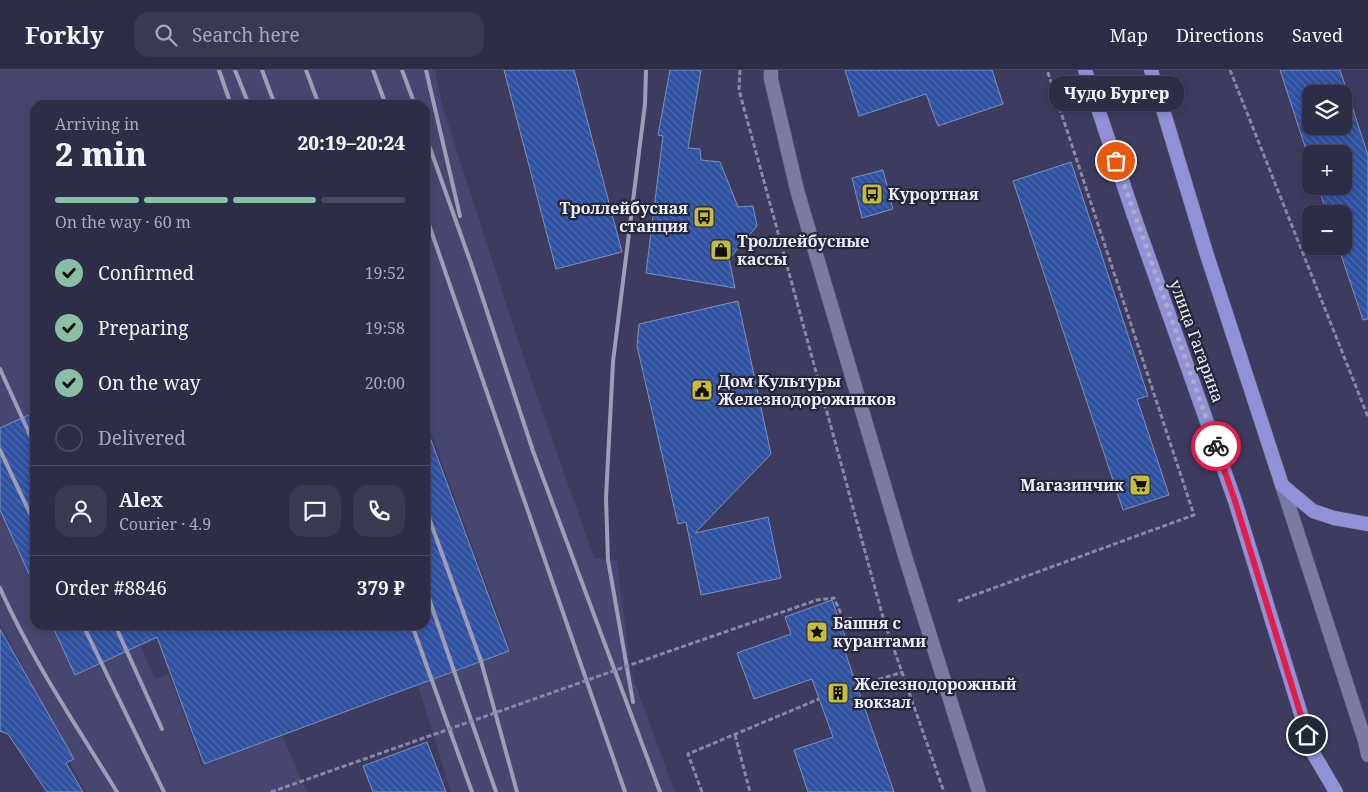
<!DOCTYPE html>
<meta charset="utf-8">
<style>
body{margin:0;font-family:"Noto Serif",serif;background:#3a3952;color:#f1f3f6;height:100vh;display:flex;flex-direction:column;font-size:19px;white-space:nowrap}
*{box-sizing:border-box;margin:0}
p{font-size:16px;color:#a7a8b4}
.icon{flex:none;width:28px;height:28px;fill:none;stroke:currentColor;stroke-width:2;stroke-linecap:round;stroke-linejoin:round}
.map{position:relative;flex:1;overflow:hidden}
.side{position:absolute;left:30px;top:30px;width:400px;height:530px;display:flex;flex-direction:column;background:#2e2d48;border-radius:15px;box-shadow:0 2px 8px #0003,0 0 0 1px #494960}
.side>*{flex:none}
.fabs{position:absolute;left:1302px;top:15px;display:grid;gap:10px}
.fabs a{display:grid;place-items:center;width:50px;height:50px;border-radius:10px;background:#2e2d48;box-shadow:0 2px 8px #0003,0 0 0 1px #494960;font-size:25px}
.pin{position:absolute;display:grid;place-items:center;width:42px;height:42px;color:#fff;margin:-21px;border:2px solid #fff;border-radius:50%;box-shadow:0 1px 5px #0007}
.courier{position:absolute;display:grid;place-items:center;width:50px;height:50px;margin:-25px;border:4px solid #e11d48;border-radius:50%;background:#fff;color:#222;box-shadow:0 1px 6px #0007}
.bubble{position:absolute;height:35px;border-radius:15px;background:#2e2d48;box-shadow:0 2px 8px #0003,0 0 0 1px #494960;font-size:16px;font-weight:800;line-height:35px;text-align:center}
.headline em{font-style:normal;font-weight:800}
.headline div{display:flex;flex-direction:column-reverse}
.headline{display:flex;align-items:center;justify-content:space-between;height:85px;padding:0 25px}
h1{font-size:32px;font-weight:800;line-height:38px}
.bar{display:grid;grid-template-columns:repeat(4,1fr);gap:8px 5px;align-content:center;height:60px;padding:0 25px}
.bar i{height:6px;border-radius:4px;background:#494960}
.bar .current{background:#8abfa5}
.bar p{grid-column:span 4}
.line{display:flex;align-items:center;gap:12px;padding:0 25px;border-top:1px solid #494960}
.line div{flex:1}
.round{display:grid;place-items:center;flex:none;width:52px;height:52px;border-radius:15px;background:#3a3952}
ol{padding:0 25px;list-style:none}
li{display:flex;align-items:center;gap:15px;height:55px}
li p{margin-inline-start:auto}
li .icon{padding:5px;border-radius:50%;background:#8abfa5;color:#111;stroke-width:4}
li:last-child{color:#a7a8b4}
li i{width:28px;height:28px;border:2px solid #494960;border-radius:50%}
header{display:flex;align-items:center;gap:30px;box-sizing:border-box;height:70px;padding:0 25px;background:#2e2d48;border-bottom:1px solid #494960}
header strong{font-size:24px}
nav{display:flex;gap:28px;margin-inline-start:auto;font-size:18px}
.search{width:350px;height:45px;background:#3a3952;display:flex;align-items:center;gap:12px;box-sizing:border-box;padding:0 18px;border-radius:15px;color:#a7a8b4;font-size:19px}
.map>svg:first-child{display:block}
</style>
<header>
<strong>Forkly</strong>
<div class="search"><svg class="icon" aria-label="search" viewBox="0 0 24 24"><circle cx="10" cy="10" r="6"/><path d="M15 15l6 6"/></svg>Search here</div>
<nav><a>Map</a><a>Directions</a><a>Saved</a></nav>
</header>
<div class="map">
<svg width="1368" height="722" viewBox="0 0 1368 722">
<defs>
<pattern id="building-back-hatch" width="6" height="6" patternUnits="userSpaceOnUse" patternTransform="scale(1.25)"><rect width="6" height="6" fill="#2e51a0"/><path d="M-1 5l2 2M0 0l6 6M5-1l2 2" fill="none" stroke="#4c6aae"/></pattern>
</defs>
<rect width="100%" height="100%" fill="#3d3c60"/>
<!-- built -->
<path fill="#474670" d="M0,0h435l7,35 84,260 68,193 23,3 14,112 44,119h-224l-33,-107 93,-34 -86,-234v-312h-390v520h151l-45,22 14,32 14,-5 33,92 80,-31 25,57h-221l-14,-25 -32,-70 -40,-73z"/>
<!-- building -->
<path fill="url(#building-back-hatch)" stroke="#7e91b6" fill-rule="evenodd" d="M504,0h70l48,182 -66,17z
M670,0h31l-13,78 12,1 1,11 19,2 18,45 15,-1 4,20 -28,33 6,29 -89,-15 17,-137 -5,-1z
M845,0h147l11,34 -65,22 -12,-32 -67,22z
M1280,0h60l28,85v164l-5,1 -25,-74h6v-32h-17l-9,-28h26v-32h-33v11zM1311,24h33v32h-33z
M1071,92l77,234 -11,3 32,96 -46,15 -110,-329z
M883,100l10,39 -31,9 -10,-40z
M738,231l33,153 -76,79 73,-16 13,61 -80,17 -15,-73 -8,2 -41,-178 2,-22z
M35,342v175l-35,-77v-82z
M425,362h3l81,219 -305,113 -47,-127 -82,38 -23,-50h373z
M832,530l17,47 -5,2 50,143h-86l-14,-42 39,-13 -21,-58 -58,20 -17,-46 54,-19 -6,-17z
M0,559l74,130 -8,4 17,29h-36l-39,-58 -8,-3z
M427,672l19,50h-73l-10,-26z"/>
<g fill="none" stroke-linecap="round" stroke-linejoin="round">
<!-- service casing -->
<g stroke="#585774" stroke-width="15">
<path id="service" d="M771,0v9l26,111 108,366 74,236
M1282,415l83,256 3,14"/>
</g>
<!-- primary casing -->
<g stroke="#585774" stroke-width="15">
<path id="primary" d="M1085,0l49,146 101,285 78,252 23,39
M1151,0l55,182 76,233 31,26 21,7 34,6"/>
</g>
<!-- path -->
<path stroke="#8888a4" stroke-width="3" stroke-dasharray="5 2.5" stroke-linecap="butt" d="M740,0l-1,20 145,531
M1230,0l138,347
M958,531l236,-86 -147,-445
M667,582l150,-52 17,-2 9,20 41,3 60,171
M857,616l46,-14
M735,665l15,57
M702,722l-14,-38 131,-55"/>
<!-- service -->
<use href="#service" stroke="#7a7aa2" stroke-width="14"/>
<!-- primary -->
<use href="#primary" stroke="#9290d6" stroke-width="14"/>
<!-- rail -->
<path stroke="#9d9db7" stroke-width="4" d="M219,0l12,35
M235,0l14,35
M262,0l13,35
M306,0l13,35
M373,0l13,35
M402,0l13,35
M426,0l34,146
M425,64l48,135 60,182 127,341
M425,143l200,579
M0,299l35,77
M0,380l35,74
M425,437l56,154 36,131
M425,517l71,205
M0,518c32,72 76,137 117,204
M83,555l81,167
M115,555l47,104
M412,555l60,167
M633,632l-25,-142 -2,-62 7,-136 32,-258 1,-34"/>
<!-- path-bridge -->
<path stroke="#8888a4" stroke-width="3" stroke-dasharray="5 2.5" stroke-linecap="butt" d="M271,722l396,-140"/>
</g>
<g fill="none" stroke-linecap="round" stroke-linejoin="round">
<!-- done -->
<path stroke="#aeaec7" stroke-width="5" stroke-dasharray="0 9" d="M1116,91l100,285"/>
<!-- route -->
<path stroke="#e11d48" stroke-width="6" d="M1216,376l19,55 72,234"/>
</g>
<!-- icons -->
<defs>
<g id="bus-square" transform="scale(1.125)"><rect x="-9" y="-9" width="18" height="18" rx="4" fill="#c7bb3c" stroke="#262636"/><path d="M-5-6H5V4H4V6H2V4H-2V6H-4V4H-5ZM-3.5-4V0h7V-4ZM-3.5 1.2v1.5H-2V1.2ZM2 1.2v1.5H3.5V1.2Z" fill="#111"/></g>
<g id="shop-square" transform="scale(1.125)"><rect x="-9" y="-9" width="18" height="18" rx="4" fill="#c7bb3c" stroke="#262636"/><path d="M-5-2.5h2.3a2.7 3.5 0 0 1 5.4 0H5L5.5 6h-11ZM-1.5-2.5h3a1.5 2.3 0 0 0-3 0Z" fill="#111"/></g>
<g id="civic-square" transform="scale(1.125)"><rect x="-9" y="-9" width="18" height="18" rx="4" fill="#c7bb3c" stroke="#262636"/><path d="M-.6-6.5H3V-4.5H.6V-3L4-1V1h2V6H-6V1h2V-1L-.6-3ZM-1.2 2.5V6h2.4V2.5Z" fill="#111"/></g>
<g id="supermarket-square" transform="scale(1.125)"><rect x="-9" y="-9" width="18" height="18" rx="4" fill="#c7bb3c" stroke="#262636"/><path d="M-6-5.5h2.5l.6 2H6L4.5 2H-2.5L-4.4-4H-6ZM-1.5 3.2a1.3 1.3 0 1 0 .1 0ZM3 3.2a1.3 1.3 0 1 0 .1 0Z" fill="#111"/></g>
<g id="sight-square" transform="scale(1.125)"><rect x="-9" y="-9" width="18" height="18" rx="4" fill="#c7bb3c" stroke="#262636"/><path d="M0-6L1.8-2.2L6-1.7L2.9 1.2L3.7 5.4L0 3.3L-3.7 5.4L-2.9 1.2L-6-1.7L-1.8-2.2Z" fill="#111"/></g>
<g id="building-square" transform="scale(1.125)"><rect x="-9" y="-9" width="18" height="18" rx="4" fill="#c7bb3c" stroke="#262636"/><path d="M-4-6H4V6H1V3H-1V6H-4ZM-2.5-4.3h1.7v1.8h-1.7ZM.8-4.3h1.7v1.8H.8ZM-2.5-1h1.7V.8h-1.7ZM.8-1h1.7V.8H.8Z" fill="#111"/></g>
</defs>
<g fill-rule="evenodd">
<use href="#bus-square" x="872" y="124"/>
<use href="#bus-square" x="704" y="147"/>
<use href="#shop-square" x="721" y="180"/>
<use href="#civic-square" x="702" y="320"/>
<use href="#supermarket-square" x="1140" y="415"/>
<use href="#sight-square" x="817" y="562"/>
<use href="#building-square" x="838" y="623"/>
</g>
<g text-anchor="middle" stroke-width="4.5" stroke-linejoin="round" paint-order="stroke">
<!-- poi labels -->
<g font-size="16" font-weight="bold" fill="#ebecfe" stroke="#262636" text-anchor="start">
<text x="888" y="130">Курортная</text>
<text x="688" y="144" text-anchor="end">Троллейбусная<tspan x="688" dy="18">станция</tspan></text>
<text x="737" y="177">Троллейбусные<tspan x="737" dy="18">кассы</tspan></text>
<text x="718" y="317">Дом Культуры<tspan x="718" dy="18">Железнодорожников</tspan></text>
<text x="1124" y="421" text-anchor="end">Магазинчик</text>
<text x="833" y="559">Башня с<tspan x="833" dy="18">курантами</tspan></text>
<text x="854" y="620">Железнодорожный<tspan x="854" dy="18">вокзал</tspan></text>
</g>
<!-- street labels -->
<g font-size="16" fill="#ebecfe" stroke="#262636">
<text transform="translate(1197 271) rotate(70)" y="6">улица Гагарина</text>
</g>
</g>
</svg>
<div class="fabs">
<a><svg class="icon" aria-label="layers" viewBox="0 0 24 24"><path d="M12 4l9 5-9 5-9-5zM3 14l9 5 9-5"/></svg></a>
<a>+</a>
<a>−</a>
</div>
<div class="pin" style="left:1116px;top:91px;background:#ea580c"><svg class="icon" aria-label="bag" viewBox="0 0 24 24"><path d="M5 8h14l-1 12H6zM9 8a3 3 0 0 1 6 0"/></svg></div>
<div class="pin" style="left:1307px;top:665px;background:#1f2937"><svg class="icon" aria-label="home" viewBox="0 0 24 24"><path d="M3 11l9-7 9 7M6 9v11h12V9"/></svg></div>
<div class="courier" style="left:1216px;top:376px"><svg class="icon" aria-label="bike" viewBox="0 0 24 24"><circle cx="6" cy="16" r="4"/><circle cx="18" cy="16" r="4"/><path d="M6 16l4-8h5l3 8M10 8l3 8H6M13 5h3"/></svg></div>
<div class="bubble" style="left:1049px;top:6px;width:135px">Чудо Бургер</div>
<section class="side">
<div class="headline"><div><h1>2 min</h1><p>Arriving in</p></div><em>20:19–20:24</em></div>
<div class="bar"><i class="current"></i><i class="current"></i><i class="current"></i><i></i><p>On the way · 60 m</p></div>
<ol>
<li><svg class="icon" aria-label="check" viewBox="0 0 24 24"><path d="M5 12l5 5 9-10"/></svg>Confirmed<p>19:52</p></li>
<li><svg class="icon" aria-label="check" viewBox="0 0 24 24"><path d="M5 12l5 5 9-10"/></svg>Preparing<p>19:58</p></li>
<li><svg class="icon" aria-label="check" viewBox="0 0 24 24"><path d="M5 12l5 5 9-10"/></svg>On the way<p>20:00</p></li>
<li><i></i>Delivered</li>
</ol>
<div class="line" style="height:90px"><a class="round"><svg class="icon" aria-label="person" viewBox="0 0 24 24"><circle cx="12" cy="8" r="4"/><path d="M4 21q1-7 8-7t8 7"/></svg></a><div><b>Alex</b><p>Courier · 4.9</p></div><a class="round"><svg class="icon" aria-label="chat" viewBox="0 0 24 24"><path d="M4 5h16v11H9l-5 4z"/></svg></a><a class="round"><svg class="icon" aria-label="phone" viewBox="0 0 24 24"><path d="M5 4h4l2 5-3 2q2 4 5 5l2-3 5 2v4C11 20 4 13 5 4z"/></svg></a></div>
<div class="line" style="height:65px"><div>Order #8846</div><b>379 ₽</b></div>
</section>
</div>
